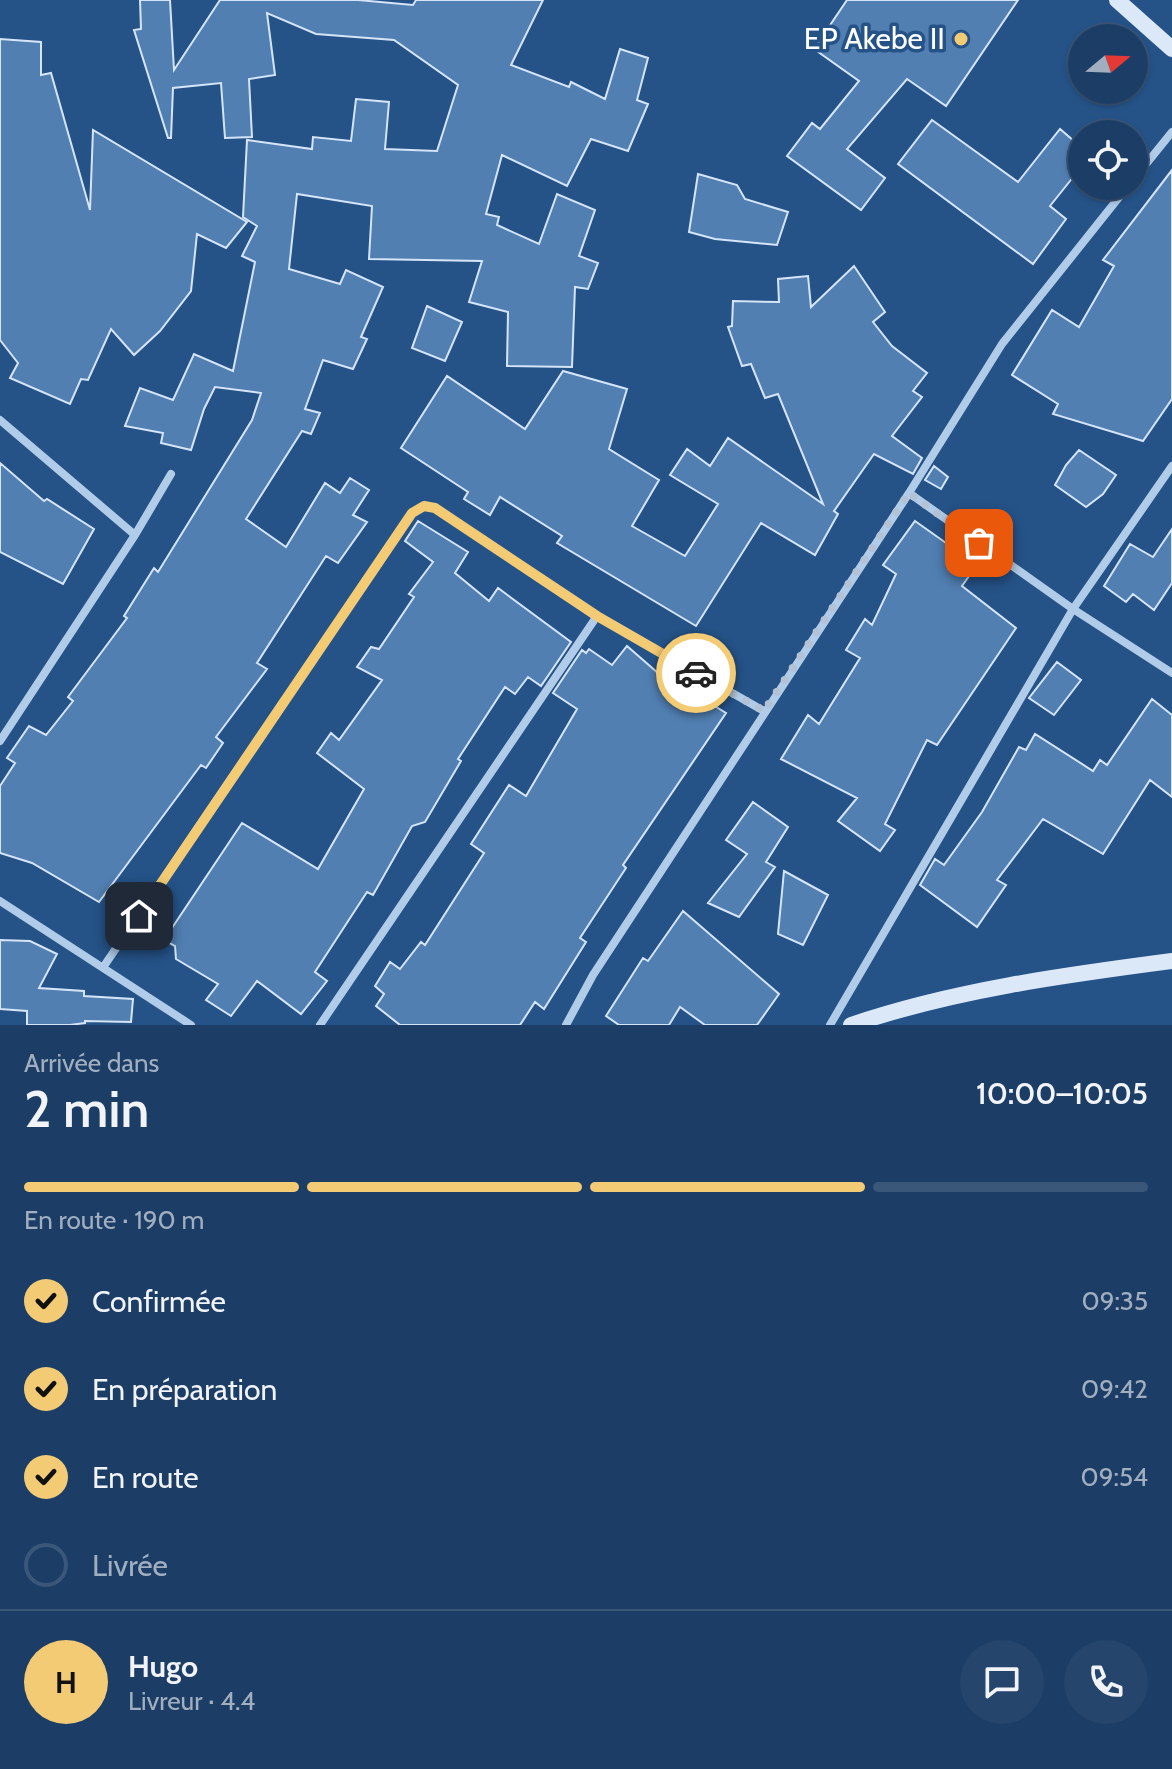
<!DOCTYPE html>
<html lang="fr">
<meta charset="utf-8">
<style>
body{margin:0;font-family:Cabin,sans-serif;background:#25456c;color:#f1f3f6;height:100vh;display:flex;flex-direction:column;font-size:30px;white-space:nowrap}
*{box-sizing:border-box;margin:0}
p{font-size:26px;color:#a0aebf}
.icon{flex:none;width:44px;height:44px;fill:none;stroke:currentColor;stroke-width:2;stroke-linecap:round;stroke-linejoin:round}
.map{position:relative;height:1025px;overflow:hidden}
.drawer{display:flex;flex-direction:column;background:#1c3e66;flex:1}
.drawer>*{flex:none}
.needle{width:52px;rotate:71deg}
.fabs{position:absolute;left:1068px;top:24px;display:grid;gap:16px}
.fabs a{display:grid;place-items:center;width:80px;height:80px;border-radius:50%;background:#1c3e66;box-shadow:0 2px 6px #0004,0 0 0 2px #3a577a;font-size:40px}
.pin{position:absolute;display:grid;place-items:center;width:68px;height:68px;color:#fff;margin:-34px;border-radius:16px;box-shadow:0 4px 12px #0006}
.courier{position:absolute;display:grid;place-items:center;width:80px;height:80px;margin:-40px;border:6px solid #f3cb75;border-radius:50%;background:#fff;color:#222;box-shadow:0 2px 10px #0007}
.overview em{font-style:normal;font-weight:600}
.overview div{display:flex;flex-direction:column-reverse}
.overview{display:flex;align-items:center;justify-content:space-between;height:136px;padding:0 24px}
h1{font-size:52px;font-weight:600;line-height:60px}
.bar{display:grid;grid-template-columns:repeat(4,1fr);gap:12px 8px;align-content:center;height:96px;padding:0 24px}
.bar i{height:10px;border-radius:6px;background:#3a577a}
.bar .selected{background:#f3cb75}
.bar p{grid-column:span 4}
.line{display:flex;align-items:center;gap:20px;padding:0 24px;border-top:2px solid #3a577a}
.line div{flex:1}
.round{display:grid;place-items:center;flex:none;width:84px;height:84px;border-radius:42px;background:#25456c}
ol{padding:0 24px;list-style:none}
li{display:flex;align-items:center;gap:24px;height:88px}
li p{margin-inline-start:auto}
li .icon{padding:8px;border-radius:50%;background:#f3cb75;color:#111;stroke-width:4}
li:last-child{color:#a0aebf}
li i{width:44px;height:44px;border:4px solid #3a577a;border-radius:50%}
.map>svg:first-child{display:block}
</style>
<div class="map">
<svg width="1172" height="1025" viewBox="0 0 1172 1025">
<rect width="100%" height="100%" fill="#255388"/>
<!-- building -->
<path fill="#517fb2" stroke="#d5e5f7" stroke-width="2" d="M140,0h30l4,70 46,-70h138l55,5 3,-5h127l-32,65 58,22 2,-5 34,17 15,-50 28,9 -11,42 11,4 -20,47 -37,-12 -24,47 -65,-31 -16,59 13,3 -2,8 42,19 18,-50 38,16 -16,46 19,7 -10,26 -13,-2 -3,80 -65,-1 1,-54 -39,-10 13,-41 -113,-2 3,-53 -75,-12 -8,75 51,15 6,-14 37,17 -22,50 6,2 -14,30 -30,-9 -18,49 15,4 -9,21 -9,-3 -56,88 40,28 39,-64 15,10 10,-15 19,12 -16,25 14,7 -29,41 -12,-7 -69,107 10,6 -51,68 7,6 -17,25 -5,-3 -102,137 -67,-39 -32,-10v-67l15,-23 -8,-5 22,-32 17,9 27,-34 -5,-4 59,-79 -3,-2 30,-48 4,4 94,-152 9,-27 -46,-6 -11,22 -13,41 -30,-7 2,-10 -38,-7 15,-38 33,12 21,-46 39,17 22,-109 -13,-6 15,-30 -14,-9 4,-77 65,9 1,-12 38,4 5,-42 33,3 -4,47 52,2 21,-66 -64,-45 -78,-6 -49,-21 8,62 -26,4 3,58 -27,1 -4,-55 -48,5 -2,50h-3l-34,-108 7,-1z
M847,0h171l-72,106 -39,-27 -60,70 38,29 -24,32 -74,-54 25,-33 8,6 39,-48 -45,-32z
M0,39l41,3v33l10,-2 39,137 3,-80 154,92 -21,26 -29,-14 -6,57 -31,40 -26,24 -23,-26 -23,51 -7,-1 -11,25 -60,-26 8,-15 -18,-23z
M932,120l86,62 42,-53 22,19v18l-32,40 16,13 -33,45 -135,-100z
M1172,170v229l-29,42 -90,-27 5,-10 -46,-29 40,-65 27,17 35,-61 -11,-6z
M698,174l39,11 8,14 43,13 -11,33 -62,-6 -26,-7z
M854,266l31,46 -12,10 19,24 35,27 -14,18 9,6 -30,39 30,22 -9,16 -39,-20 -40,57 4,3 -23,41 -54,-32 -65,103 -139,-83 5,-7 -62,-39 -10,18 -26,-16 4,-7 -67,-44 46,-72 78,53 38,-58 64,18 -18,60 50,31 -27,46 53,30 33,-52 -48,-29 17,-26 23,17 18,-28 95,66 -45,-110 -13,4 -14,-34 -9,2 -14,-39 4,-1 1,-25 46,1 -1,-23 30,-3 3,31z
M427,306l35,16 -17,39 -33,-13z
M1079,450l37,25 -13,19 -17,13 -31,-22 11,-20z
M0,463l44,38 3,-2 47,30 -31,55 -63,-32z
M934,466l14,11 -7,12 -16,-9z
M418,521l50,31 -13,21 34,28 9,-13 73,54 -30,44 -13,-9 -13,17 -10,-7 -47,72 3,2 -36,61 -13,4 -39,69 -6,-3 -52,80 12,9 -26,33 -44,-33 -26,35 -25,-16 12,-16 -42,-25 -1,-13 -11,-6 78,-117 76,46 46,-80 -47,-36 14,-20 8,7 43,-60 -25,-13 14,-20 8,2 35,-52 -5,-3 24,-32 -28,-21z
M915,521l62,44 -15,21 54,42 -79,117 -10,-5 -42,84 10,6 -15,21 -42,-30 19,-23 -76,-39 27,-44 11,9 41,-66 -14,-8 19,-31 7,6 24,-51 -13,-9z
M1172,529v54l-18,27 -21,-16 -7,8 -22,-16 26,-42 23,13z
M627,646l47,41 3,-4 49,30 -103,152 3,3 -46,70 6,4 -42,67 -9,-7 -15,23h-120l-24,-19 8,-12 -9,-8 15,-24 10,7 21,-27 4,3 59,-92 -13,-9 38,-59 17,11 51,-87 -24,-16 29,-43 4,3 3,-4 23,16z
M1057,662l24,18 -27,35 -25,-17z
M1152,699l20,16v82l-22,-17 -47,74 -60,-35 -46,61 9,5 -29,42 -57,-42 15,-26 9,6 38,-53 37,-65 7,3 9,-16 58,37 7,-11 7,5z
M753,802l35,25 -22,35 9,5 -36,50 -31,-14 39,-49 -21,-14z
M784,871l44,24 -25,50 -25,-11z
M683,911l96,83 -22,31h-52l-25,-18 -11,18h-50l-13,-9 37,-58 5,3z
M0,940l30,1 27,13 -18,34 45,3v5l49,3 -2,23 -46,-1v2l-15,2h-43v-14l-27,-2z"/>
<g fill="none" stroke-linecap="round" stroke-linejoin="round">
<!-- street -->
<path stroke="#b1cce9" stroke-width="8" d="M1134,179l38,-47
M0,420l135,115
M909,493l164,116 99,64
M0,741l135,-206 36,-61
M0,901l191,124
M104,966l308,-453 12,-7 11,2 162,108 167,95
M320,1025l277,-409
M566,1025l27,-50 316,-482 93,-149 126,-158
M830,1025l243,-416 99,-143"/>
<!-- secondary -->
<path stroke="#dbe8f8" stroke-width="16" d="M1117,0l55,49
M851,1025c103,-35 214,-50 321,-64"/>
</g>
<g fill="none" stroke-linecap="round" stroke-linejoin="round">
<!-- done -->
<path stroke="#b3c3d5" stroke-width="8" stroke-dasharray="0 14.4" d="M696,673l68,38 145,-218 70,50"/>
<!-- route -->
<path stroke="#f3cb75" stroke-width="10" d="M139,916l273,-403 12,-7 11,2 162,108 99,57"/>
</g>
<!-- markers -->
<circle fill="#f3cb75" stroke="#255388" stroke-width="3" cx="961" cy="39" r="8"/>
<g text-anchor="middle" stroke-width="7" stroke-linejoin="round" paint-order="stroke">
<!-- poi labels -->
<g font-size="30" fill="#fff" stroke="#255388" text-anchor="end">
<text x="945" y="49">EP Akebe II</text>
</g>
</g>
</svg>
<div class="fabs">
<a><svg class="needle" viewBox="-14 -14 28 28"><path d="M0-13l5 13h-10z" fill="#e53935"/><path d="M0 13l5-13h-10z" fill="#a0aebf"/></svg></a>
<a><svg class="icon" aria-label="locate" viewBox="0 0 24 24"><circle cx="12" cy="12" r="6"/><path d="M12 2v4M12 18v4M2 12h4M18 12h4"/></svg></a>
</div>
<div class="pin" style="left:979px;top:543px;background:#ea580c"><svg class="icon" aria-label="bag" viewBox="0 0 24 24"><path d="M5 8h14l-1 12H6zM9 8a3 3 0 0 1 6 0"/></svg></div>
<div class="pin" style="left:139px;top:916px;background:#1f2937"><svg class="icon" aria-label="home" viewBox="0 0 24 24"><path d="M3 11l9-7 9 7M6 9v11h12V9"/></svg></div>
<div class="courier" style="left:696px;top:673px"><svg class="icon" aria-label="car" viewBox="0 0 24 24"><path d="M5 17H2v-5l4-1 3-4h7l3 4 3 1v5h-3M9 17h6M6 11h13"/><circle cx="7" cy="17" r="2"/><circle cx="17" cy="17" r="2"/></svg></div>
</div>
<section class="drawer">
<div class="overview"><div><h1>2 min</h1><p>Arrivée dans</p></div><em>10:00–10:05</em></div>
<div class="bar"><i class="selected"></i><i class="selected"></i><i class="selected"></i><i></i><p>En route · 190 m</p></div>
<ol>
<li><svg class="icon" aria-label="check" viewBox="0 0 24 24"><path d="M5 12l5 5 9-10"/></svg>Confirmée<p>09:35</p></li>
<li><svg class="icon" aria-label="check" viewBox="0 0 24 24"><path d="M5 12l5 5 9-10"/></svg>En préparation<p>09:42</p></li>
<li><svg class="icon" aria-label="check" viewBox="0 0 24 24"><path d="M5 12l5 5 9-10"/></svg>En route<p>09:54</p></li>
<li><i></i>Livrée</li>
</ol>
<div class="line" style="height:144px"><b class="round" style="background:#f3cb75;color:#111">H</b><div><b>Hugo</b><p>Livreur · 4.4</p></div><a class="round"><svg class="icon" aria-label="chat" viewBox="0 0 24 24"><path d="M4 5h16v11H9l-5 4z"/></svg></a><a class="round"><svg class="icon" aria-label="phone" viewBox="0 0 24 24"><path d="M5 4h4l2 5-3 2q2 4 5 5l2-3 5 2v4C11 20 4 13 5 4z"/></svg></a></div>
</section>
